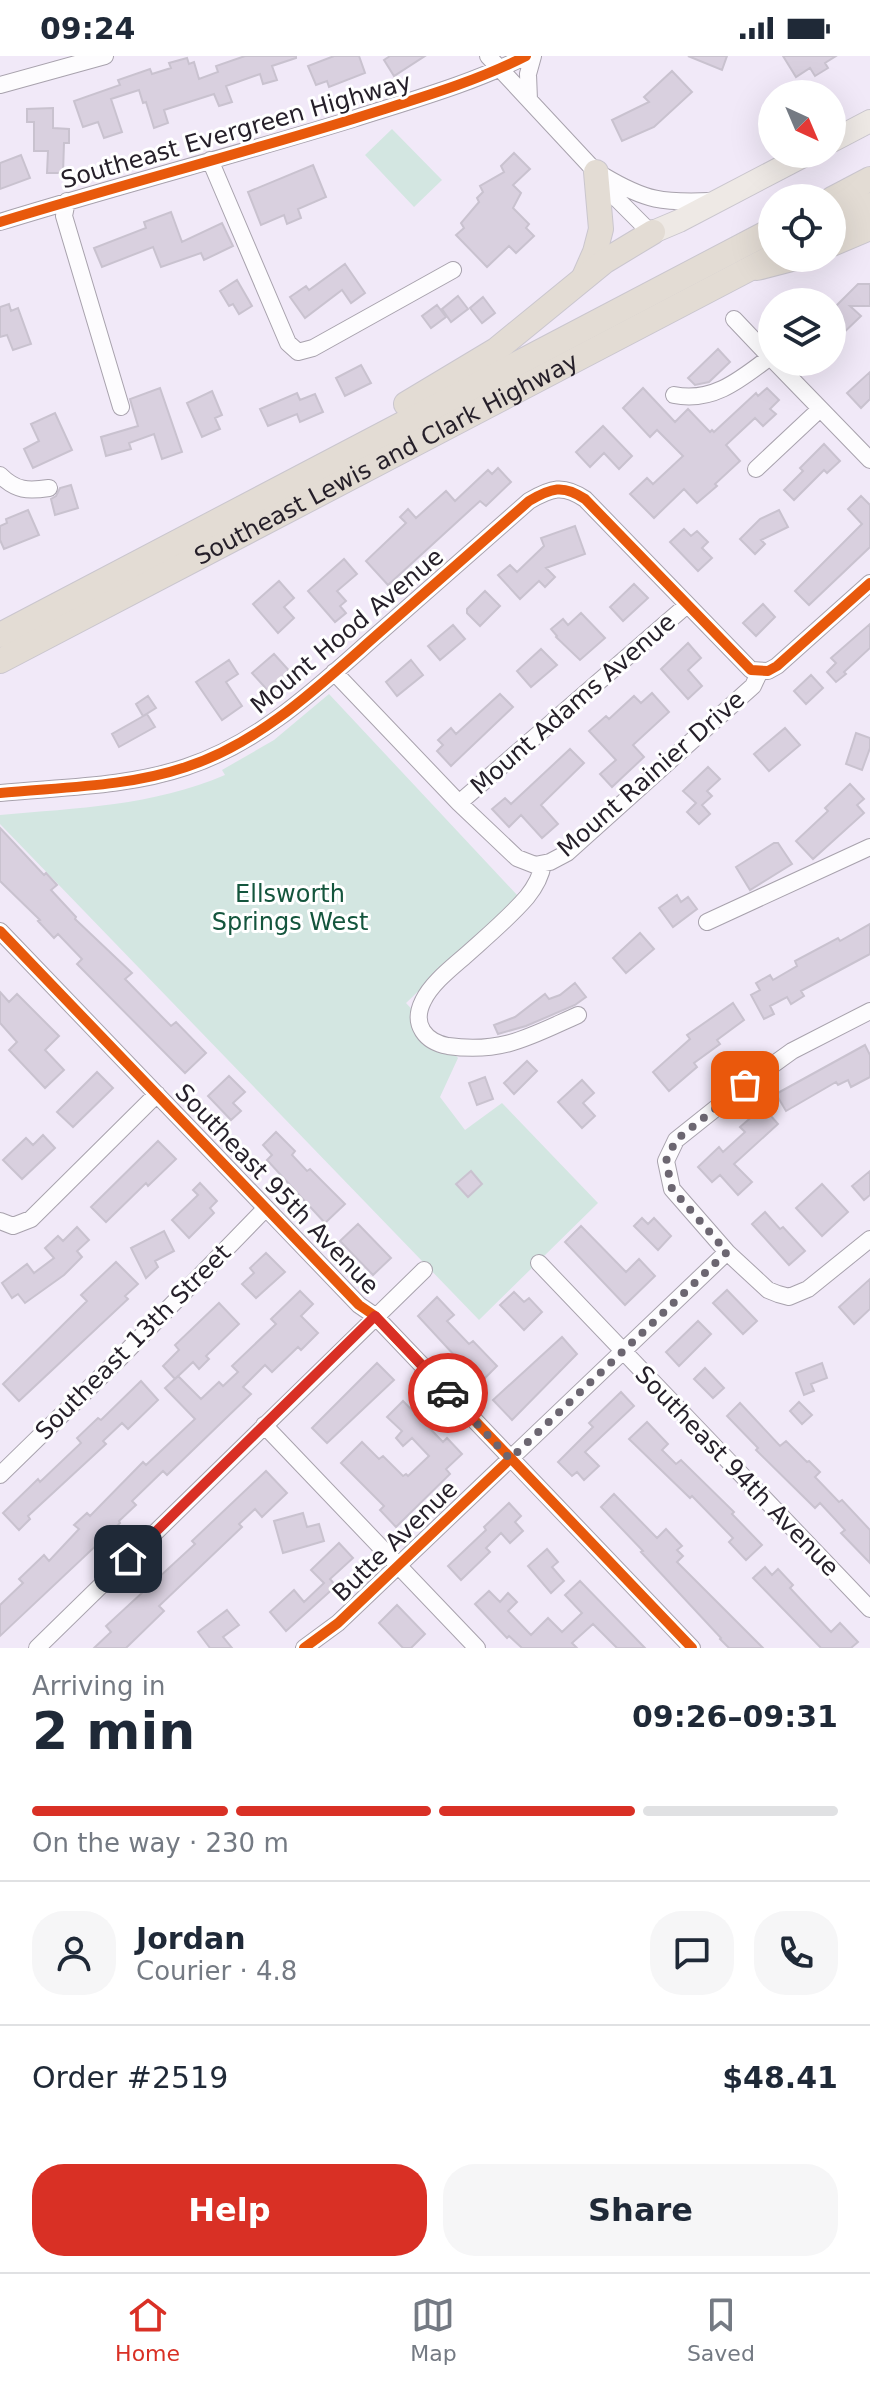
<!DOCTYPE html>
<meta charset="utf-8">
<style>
body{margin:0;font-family:"DejaVu Sans",sans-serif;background:#f6f6f7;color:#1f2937;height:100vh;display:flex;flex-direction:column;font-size:30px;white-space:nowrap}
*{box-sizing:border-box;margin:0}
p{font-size:26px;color:#747a83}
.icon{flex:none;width:44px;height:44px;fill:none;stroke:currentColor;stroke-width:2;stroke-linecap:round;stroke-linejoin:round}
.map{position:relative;height:1592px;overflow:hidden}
.sheet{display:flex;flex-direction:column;background:#fff;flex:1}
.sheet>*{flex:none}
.needle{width:52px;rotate:136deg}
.buttons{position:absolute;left:758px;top:24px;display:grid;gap:16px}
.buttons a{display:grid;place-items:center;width:88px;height:88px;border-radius:50%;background:#fff;box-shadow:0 8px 32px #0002;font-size:40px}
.pin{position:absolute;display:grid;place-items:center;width:68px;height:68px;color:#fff;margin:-34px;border-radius:16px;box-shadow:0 4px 12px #0006}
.courier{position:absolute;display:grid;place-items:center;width:80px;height:80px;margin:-40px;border:6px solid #d93025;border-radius:50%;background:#fff;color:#222;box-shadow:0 2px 10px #0007}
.headline em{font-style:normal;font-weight:800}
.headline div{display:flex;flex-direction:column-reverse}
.headline{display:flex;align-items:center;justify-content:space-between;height:136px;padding:0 32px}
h1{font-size:52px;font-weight:800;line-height:60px}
.bar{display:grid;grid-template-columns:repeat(4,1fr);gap:12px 8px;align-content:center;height:96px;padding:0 32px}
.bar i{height:10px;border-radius:6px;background:#e0e1e3}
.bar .selected{background:#d93025}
.bar p{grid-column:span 4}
.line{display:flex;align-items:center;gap:20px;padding:0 32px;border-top:2px solid #e0e1e3}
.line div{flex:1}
.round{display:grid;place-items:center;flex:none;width:84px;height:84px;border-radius:32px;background:#f6f6f7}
.action{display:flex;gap:16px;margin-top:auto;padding:16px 32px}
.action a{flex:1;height:92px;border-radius:32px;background:#d93025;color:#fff;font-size:32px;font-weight:800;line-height:92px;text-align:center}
.action a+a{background:#f6f6f7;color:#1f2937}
.status{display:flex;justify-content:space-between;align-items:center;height:56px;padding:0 40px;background:#fff;direction:ltr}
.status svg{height:22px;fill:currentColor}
.tab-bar{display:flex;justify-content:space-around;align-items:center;height:112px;border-top:2px solid #e0e1e3;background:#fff;font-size:22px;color:#747a83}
.tab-bar a{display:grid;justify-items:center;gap:4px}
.tab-bar .selected{color:#d93025}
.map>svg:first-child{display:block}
</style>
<div class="status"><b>09:24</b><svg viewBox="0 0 49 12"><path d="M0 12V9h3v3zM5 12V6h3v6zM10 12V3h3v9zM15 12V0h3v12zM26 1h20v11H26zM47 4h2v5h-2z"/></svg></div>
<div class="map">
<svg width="870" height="1592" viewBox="0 0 870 1592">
<rect width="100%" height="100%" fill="#f1e9f8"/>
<!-- green -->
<path fill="#d3e6e1" d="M392,73l50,51 -28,27 -49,-52z
M329,638l189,202 -112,107 52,55 -18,39 25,33 37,-27 96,100 -119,117 -479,-496v-9c77,-7 153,-9 225,-40l-3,-5 52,-30z"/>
<!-- building -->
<path fill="#d9d0df" stroke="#c9c2cf" stroke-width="2" d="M245,0h51v2l-24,8 5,14 -14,4 -3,-10 -34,12 6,16 -13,4 -5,-12 -50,16 4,13 -14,5 -8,-26 -3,1 -4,-13 -28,9 11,33 -18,6 -6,-16 -15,5 -9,-26 46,-16 -2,-5 32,-11 2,5 19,-6 -2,-5 18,-5 2,6 5,-2 5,17 19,-7 -2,-6z
M334,0h25l6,17 -36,14 -2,-6 -11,4 -8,-19z
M390,0h35l-31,20 -10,-16z
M688,0h39l-5,14z
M783,0h53l-11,7 3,5 -13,8 -5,-8 -14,9z
M672,15l20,21 -38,35 -32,14 -10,-21 37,-18 -5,-5z
M53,52v20l16,1v14h-5l-1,30h-16l1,-22h-14v-29h-7v-13z
M514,97l16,16 -17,16 8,8 -8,15 16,16 -3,4 8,8 -18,17 -7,-7 -22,21 -31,-32 8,-7 -3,-5 18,-21 -2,-4 6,-6 -3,-6 24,-14 -3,-6z
M21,99l9,23 -30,11v-26z
M313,109l13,32 -28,12 3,9 -14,6 -3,-9 -23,10 -13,-33z
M171,156l11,30 40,-19 11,23 -29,14 -3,-7 -40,14 -8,-20 -51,20 -8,-19 52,-20 -2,-6z
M345,208l20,29 -14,10 -9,-13 -37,28 -15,-21 16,-11 3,4z
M237,224l15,26 -13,8 -6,-10 -4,2 -9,-15z
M858,228h12v22h-20l11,10 -29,28v-34z
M458,240l10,13 -17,13 -9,-13z
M483,241l12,16 -13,10 -12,-15z
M9,248l2,7 7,-3 13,36 -18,6 -6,-15 -7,2v-30z
M437,249l9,12 -15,11 -9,-12z
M718,293l12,13 -21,20 -14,3 -7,-7z
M361,309l10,18 -26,13 -9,-18z
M870,316v27l-9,9 -14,-15z
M160,332l22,64 -20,7 -8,-25 -25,9 2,6 -25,7 -5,-19 37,-11 -8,-27z
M643,332l32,34 13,-13 22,23 2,-2 2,2 42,-39 2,3 9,-8 12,12 -9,9 6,5 -13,12 -8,-8 -29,27 14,16 -25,23 2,2 -20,17 -13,-14 -30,29 -24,-24 17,-16 6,6 30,-28 -26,-26 -7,7 -27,-29z
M212,335l10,24 -7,3 5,11 -18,8 -15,-34z
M297,337l3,7 15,-6 8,18 -23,10 -3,-8 -29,12 -8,-17z
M55,357l17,37 -39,18 -9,-19 15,-8 -8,-17z
M603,370l29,30 -13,13 -15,-16 -14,14 -14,-15z
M824,388l16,17 -13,12 -3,-3 -30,30 -10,-10 19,-19 -3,-3z
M498,412l13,14 -25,24 -6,-5 -92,84 -22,-24 40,-38 -6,-6 8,-8 8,9 30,-27 9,10 33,-31 4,4z
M71,429l7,23 -23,7 -4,-16 5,-3 4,-8z
M861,440l9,9v42l-61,58 -14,-14 67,-67 -14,-15z
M28,454l11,25 -35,14 -4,-9v-14l7,-3 -1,-4z
M779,454l9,17 -27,13 4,4 -10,10 -15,-15 20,-20z
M575,470l10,28 -39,14 9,9 -10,10 -6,-6 -19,18 -22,-24 12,-10 7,7 27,-26 -3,-8z
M684,473l7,7 6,-5 11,11 -6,6 10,10 -14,13 -28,-29z
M344,503l13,15 -20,17 9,10 -6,5 6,7 -11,9 -27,-31z
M279,525l15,17 -10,9 10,11 -16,15 -25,-29z
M634,528l14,14 -25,23 -13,-14z
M485,535l15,15 -20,20 -13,-13v-4z
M763,548l12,13 -19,19 -13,-13z
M581,557l24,25 -25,22 -24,-23 1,-1 -6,-7 12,-10 5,6z
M870,568v24l-26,24 2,2 -10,8 -9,-10 9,-9 -5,-5z
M453,569l12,14 -25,21 -12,-14z
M688,587l13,15 -13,12 14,16 -14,13 -27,-30z
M541,593l16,16 -26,22 -14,-16z
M274,598l19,21 -22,19 -19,-21z
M229,604l9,14 -12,8 16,24 -20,14 -26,-38z
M411,604l12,15 -26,21 -11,-14z
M811,619l12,13 -17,16 -12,-13z
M652,637l17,19 -36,33 11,12 -32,30 -12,-13 16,-14 -27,-29 17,-15 3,3 25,-23 7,7z
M500,638l13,13 -62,59 -14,-15 6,-6 -5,-5 13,-12 5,6z
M148,640l8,12 -13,8 -7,-12z
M147,658l8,13 -36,20 -7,-13z
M785,672l15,17 -31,26 -15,-17z
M856,677l14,5v10l-8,22 -16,-6z
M570,693l14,14 -43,42 17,19 -16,14 -21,-23 -12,12 -17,-18 13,-11 6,6z
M708,711l12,12 -13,12 5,5 -10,9 8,9 -11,10 -12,-12 9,-9 -13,-12z
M850,728l14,15 -7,6 7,8 -51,46 -17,-18 32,-30 -3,-3z
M0,772l44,47 2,-2 11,12 -6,5 25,27 -1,2 57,54 -7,6 46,47 5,-4 30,31 -21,20 -108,-109 5,-5 -24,-25 -4,4 -16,-17 2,-1 -40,-39z
M774,787h4l14,21 -42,26 -14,-23z
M677,839l4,7 7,-5 9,12 -24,18 -14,-19z
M870,868v30l-69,37 3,5 -13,8 -4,-7 -17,9 4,8 -10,5 -13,-24 9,-5 -4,-7 14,-8 3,5 24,-14 -2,-5 43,-23 2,3z
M640,877l14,16 -28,24 -13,-15z
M575,927l11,14 -11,8 -49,21 -28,8 -4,-9 21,-8 30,-23 4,5 11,-4z
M0,936l9,10 8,-8 42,42 -14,14 19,20 -19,18 -36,-38 8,-8 -17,-19z
M733,947l11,17 -27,20 3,4 -26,19 3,4 -28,24 -16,-19 37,-33 -3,-4z
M865,989l5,10v22l-19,10 -3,-7 -10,5 -2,-3 -50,29 -10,-17z
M527,1005l10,10 -23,23 -10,-11z
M97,1016l16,16 -40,39 -16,-15z
M229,1020l16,16 -12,11 8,8 -10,9 -23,-24z
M485,1021l8,22 -16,6 -8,-22z
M582,1024l12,13 -11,10 12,13 -13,12 -24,-26z
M763,1051l15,17 -44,40 18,18 -14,13 -18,-20 -8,7 -14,-15 21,-20 4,5 22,-20 -5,-5z
M276,1076l19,19 -3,4 15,16 3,-2 35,35 -20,19 -58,-63 5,-5 -9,-10z
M43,1079l12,13 -33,31 -19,-19 23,-22 7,7z
M158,1085l18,18 -28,27 -2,-3 -40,39 -15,-15z
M471,1115l11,13 -14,13 -12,-13z
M870,1115v24l-6,5 -12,-14z
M200,1127l17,18 -7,7 4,5 -25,25 -17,-18 26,-25 -5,-5z
M822,1128l26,28 -26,24 -26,-28z
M765,1156l15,17 3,-2 22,24 -16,14 -37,-41z
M642,1162l6,6 6,-6 17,18 -13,14 -24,-24z
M358,1168l33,34 -18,17 -33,-34z
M581,1170l45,46 13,-13 16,17 -30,29 -60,-63z
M77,1171l12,13 -12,11 5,6 -18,18 -39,28 -7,-9 -6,4 -10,-15 25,-19 7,9 20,-15 -9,-10 13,-12 5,5z
M164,1175l10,20 -19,10 3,6 -12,11 -15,-30z
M266,1197l19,19 -29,26 -14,-14 12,-11 -4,-5z
M116,1206l22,22 -13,12 3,3 -109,102 -16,-17 84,-83 -6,-6z
M870,1223v30l-16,15 -15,-17z
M727,1234l30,31 -14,13 -30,-31z
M300,1235l13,13 -12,12 17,17 -17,17 -3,-3 -26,25 -7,-7 -22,22 8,7 -84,81 -4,-4 -31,30 4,4 -17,16 1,2 -120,113v-31l23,-22 -4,-4 25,-24 5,6 30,-32 -5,-4 13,-12 3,3 53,-54 3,3 49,-46 -30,-31 13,-12 23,23 18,-17 4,4 15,-14 -6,-6 44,-42 -5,-5z
M514,1236l10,10 5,-4 13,14 -18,18 -24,-25z
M437,1241l17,18 -7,6 22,23 4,-3 24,25 -17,17 -62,-67z
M219,1247l20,21 -33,32 3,3 -10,10 -6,-7 -18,17 -12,-13 16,-16 -4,-5z
M698,1265l13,13 -32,32 -13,-14z
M562,1281l15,17 -65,66 -19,-20z
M377,1307l17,17 -67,63 -15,-15z
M822,1307l5,15 -16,6 3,7 -10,4 -8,-22z
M705,1312l19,20 -11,10 -19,-19z
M141,1325l17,19 -30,29 -6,-6 -19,18 3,3 -78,72 2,3 -11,11 -16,-17 35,-34 2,3 41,-39 -4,-5 21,-20 3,2z
M621,1336l13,14 -49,46 14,14 -15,14 -7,-8 -5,4 -14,-14 35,-35 -4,-4z
M403,1345l40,41 4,-4 15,16 -16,15 4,5 -54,53 -16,-17 4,-4 -43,-43 21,-21 17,17 4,-3 20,20 3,-2 2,2 21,-20 -17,-18 -9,8 -7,-8 6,-7 -15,-14z
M799,1346l13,13 -10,9 -12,-13z
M740,1347l40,43 6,-5 21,21 2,-1 11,11 -5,5 24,25 3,-2 28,30v33l-29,-30 4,-3 -25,-27 -5,5 -59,-58 2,-2 -31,-32z
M647,1366l21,22 -6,6 14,14 5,-4 53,52 -2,2 30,31 -16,15 -17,-18 4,-4 -41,-42 -2,2 -61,-59z
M266,1415l21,22 -25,24 -7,-8 -16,15 3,3 -83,79 5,5 -38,37h-32l17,-16 -5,-6 89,-82 -3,-3z
M614,1438l43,44 9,-9 16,17 -5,4 6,6 -6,6 86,86h-34l-9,-9 1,-1 -80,-86 2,-1 -42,-44z
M509,1447l12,13 -6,6 8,9 -13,12 -9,-10 -15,15 4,4 -29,28 -13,-14 38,-36 -2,-3z
M303,1457l4,14 12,-3 5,17 -41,12 -9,-32z
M339,1487l14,15 -23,21 6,7 -50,45 -16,-19 24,-22 10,12 20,-19 -13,-13z
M547,1493l11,13 -6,5 12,14 -13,12 -23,-27z
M765,1511l7,8 6,-6 15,16 -3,3 41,44 9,-9 18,19 -7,6h-30l-68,-70z
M580,1525l65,67h-28l-24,-24 -21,19 5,5h-55l-13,-12 -2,2 -32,-34 14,-13 11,11 8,-9 9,9 -9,9 23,24 17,-17 14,14 20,-19 -17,-18z
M397,1549l28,29 -14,14h-8l-24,-25z
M227,1554l12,15 -16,12 9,11h-22l-12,-16z"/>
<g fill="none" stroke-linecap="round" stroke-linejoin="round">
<!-- minor casing -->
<g stroke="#a8a2ad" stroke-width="18">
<path id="minor" d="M488,0l108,116 6,12 43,43 8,5
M0,29l105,-29
M529,44l-1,-26 5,-18
M210,104l78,183 10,9 15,-4 140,-78
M604,120c42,25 59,27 107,25
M67,145l-3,15 57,191
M0,166c117,-36 236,-67 353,-103 59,-19 118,-35 173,-63
M734,263l38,40
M775,306l95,98
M674,339c39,8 67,-16 96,-38
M756,413l64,-60
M0,419c16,16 28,16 49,13
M334,616l125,131 58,55 18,7 15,-3 17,-9 186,-167 7,-15
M0,737c62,-6 127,-6 186,-26 76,-25 134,-82 193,-134 50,-44 100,-88 150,-132 22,-13 34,-17 56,-2l166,171 17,1 9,-5 93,-83
M459,747l228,-198
M543,808c-2,12 -8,23 -16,33 -18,21 -42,41 -62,59 -15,13 -34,28 -42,45 -12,24 3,41 25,45 54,8 83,-10 130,-31
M707,866l163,-75
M0,875l359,374 16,11 317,332
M870,955l-78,40 -47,34 -69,55 -10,21 6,28 55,63 41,38 10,4 11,3 19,-8 62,-50
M0,1165l13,5 18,-7 126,-125
M539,1207l331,346
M264,1369l213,223
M0,1419l121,-118 145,-149
M37,1592l387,-378
M304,1592l34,-25 389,-371"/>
</g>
<!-- major casing -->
<g stroke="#cac6ce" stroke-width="24">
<path id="major" d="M832,85l38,-20
M653,176l26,-11 128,-67"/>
</g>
<!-- highway casing -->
<g stroke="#cac6ce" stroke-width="26">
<g id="highway">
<path d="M832,143l38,-20"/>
<path d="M832,169l38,-20"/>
<path d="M832,188l38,-16"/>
<path d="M757,212l39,-10"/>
<path d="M584,221l11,-25 6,-23 -5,-57"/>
<path d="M406,348l90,-54 109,-89 48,-29"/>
<path d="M0,579l772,-405"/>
<path id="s1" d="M0,605l772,-404"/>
</g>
</g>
<!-- minor -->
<use href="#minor" stroke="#fdfcfe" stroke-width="16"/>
<!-- major -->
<use href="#major" stroke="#eee9e5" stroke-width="22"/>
<!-- highway -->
<use href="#highway" stroke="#e3dcd4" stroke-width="24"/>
<!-- cycleway casing -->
<g stroke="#fff" stroke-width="15">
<path id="cycleway" d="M0,166c117,-36 236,-67 353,-103 59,-19 118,-35 173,-63
M0,737c62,-6 127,-6 186,-26 76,-25 134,-82 193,-134 50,-44 100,-88 150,-132 22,-13 34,-17 56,-2l166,171 17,1 9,-5 93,-83
M0,875l359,374 16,11 317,332
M304,1592l34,-25 172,-164"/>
</g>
<!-- cycleway -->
<use href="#cycleway" stroke="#e8590c" stroke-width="10"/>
</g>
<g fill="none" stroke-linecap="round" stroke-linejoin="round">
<!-- done -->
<path stroke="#6c6671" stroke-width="8" stroke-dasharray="0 14.4" d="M448,1337l62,66 217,-207 -55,-63 -6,-28 10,-21 69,-55"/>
<!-- route -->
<path stroke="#d93025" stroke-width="10" d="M128,1503l247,-243 73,77"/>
</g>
<g text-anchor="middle" stroke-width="6" stroke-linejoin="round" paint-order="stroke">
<!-- street labels -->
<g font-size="24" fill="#251f29" stroke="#fff">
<text transform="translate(236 75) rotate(-16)" y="8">Southeast Evergreen Highway</text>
<text dy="8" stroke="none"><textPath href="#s1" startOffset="436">Southeast Lewis and Clark Highway</textPath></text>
<text transform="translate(347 575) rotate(-40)" y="8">Mount Hood Avenue</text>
<text transform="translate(573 648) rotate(-41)" y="8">Mount Adams Avenue</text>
<text transform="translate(651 718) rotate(-41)" y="8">Mount Rainier Drive</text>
<text transform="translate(277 1133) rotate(46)" y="8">Southeast 95th Avenue</text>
<text transform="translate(133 1286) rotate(-45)" y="8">Southeast 13th Street</text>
<text transform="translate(737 1415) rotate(46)" y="8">Southeast 94th Avenue</text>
<text transform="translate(395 1485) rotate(-44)" y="8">Butte Avenue</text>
</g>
<!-- park labels -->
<g font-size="24" fill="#14553d" stroke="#fff">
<text x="290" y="846">Ellsworth<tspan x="290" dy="28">Springs West</tspan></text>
</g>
</g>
</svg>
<div class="buttons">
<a><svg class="needle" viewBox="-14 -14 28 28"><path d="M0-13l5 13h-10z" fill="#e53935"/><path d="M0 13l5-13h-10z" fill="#747a83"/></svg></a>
<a><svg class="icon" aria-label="locate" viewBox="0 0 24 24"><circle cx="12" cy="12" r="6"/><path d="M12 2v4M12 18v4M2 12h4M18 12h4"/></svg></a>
<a><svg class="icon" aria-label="layers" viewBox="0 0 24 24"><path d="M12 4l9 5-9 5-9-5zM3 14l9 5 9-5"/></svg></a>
</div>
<div class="pin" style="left:745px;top:1029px;background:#ea580c"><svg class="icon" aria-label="bag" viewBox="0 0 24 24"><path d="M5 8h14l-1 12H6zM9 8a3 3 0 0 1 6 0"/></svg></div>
<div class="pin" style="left:128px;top:1503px;background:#1f2937"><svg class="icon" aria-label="home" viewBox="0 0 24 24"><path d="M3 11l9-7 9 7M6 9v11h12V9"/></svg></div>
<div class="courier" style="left:448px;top:1337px"><svg class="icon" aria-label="car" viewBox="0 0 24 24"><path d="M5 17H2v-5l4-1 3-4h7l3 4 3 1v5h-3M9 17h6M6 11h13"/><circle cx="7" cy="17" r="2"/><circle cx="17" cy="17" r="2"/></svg></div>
</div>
<section class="sheet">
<div class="headline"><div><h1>2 min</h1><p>Arriving in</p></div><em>09:26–09:31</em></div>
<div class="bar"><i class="selected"></i><i class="selected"></i><i class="selected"></i><i></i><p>On the way · 230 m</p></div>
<div class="line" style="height:144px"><a class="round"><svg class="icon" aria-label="person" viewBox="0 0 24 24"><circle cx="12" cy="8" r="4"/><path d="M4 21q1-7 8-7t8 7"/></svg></a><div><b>Jordan</b><p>Courier · 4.8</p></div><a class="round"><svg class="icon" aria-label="chat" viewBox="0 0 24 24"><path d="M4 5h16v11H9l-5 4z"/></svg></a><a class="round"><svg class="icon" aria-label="phone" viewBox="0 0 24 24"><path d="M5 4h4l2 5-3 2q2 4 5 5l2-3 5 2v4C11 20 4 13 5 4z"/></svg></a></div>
<div class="line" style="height:104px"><div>Order #2519</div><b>$48.41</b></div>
<div class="action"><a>Help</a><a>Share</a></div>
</section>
<nav class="tab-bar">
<a class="selected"><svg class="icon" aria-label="home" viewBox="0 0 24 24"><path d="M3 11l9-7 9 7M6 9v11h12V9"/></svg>Home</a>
<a><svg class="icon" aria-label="map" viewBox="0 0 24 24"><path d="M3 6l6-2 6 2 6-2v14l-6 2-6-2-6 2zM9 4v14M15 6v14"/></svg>Map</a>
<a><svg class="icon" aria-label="saved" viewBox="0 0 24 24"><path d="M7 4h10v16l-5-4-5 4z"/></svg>Saved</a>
</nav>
